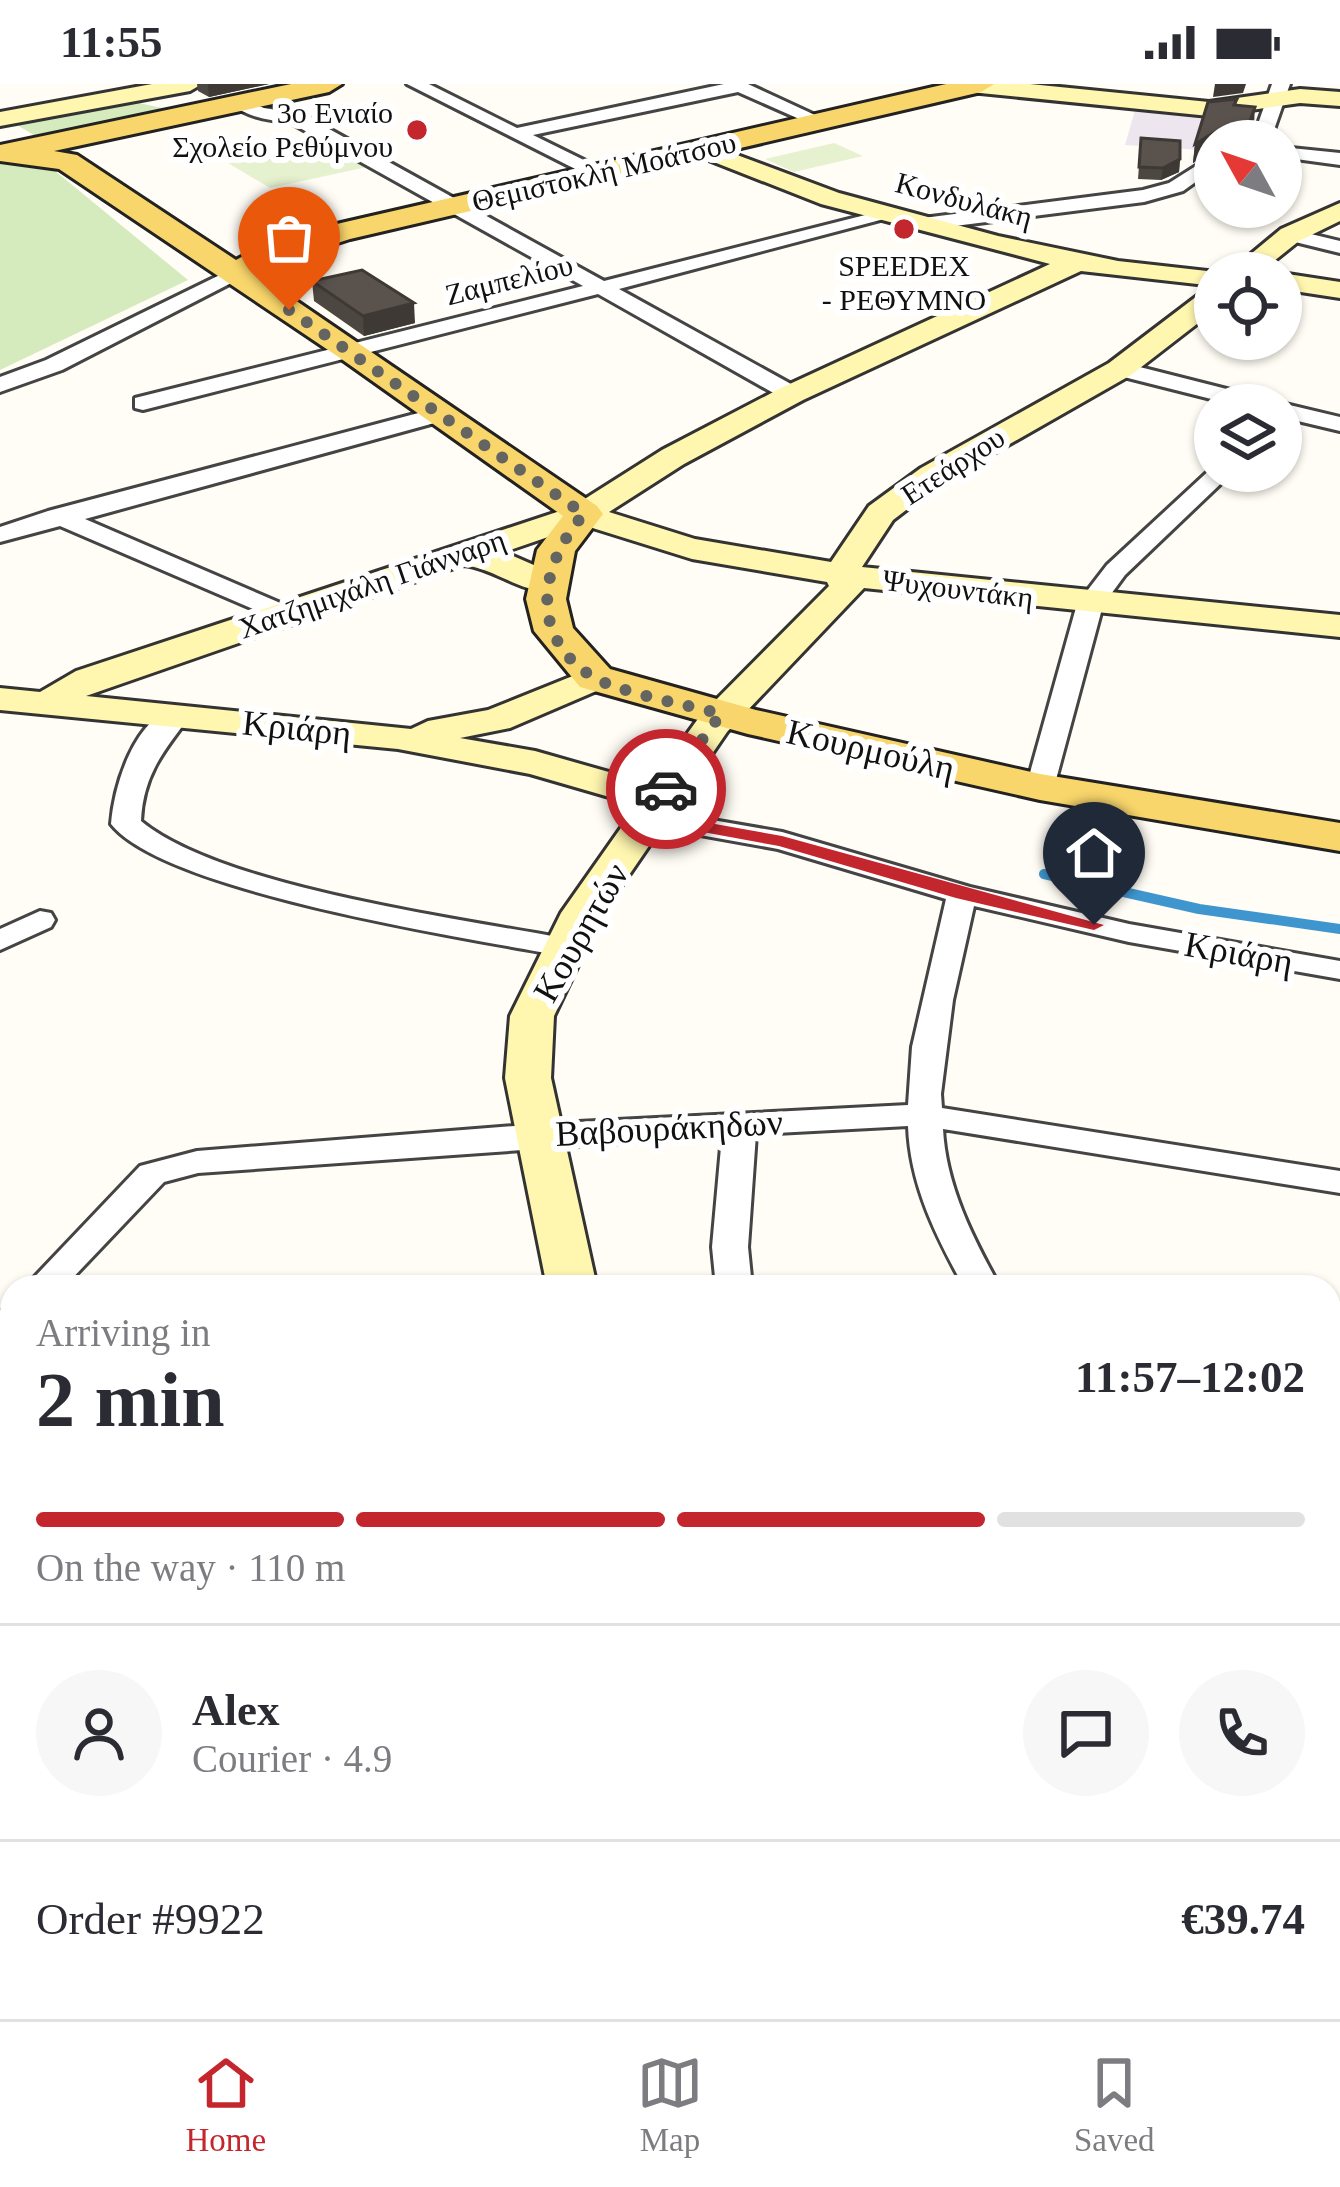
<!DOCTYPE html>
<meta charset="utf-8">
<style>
body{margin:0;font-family:"Times New Roman",serif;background:#f7f7f7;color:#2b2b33;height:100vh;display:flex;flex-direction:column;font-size:45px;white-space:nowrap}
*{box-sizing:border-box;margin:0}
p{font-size:39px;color:#7c7c81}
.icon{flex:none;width:66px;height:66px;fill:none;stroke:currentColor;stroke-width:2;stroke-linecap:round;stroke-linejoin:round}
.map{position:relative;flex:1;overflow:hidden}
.side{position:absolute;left:0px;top:1191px;width:1341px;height:744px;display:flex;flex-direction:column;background:#fff;border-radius:36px 36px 0 0;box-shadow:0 3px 9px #0004}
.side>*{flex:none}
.needle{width:78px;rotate:310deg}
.buttons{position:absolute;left:1194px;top:36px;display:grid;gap:24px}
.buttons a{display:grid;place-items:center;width:108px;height:108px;border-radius:50%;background:#fff;box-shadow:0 3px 9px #0004;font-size:60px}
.pin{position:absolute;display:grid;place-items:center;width:102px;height:102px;color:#fff;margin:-123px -51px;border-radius:50% 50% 50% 0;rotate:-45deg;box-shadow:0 0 12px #0007}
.pin .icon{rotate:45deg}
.courier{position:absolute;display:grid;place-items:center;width:120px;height:120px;margin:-60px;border:9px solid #c4262e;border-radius:50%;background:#fff;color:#222;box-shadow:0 3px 15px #0007}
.headline em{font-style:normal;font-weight:700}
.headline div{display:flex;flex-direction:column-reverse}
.headline{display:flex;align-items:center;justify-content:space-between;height:204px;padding:0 36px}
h1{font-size:78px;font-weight:700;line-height:90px}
.bar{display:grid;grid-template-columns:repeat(4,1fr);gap:18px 12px;align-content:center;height:144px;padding:0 36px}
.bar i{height:15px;border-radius:9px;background:#e1e1e2}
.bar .selected{background:#c4262e}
.bar p{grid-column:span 4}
.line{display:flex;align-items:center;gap:30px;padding:0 36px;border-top:3px solid #e1e1e2}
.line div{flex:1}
.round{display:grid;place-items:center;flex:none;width:126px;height:126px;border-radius:63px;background:#f7f7f7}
.status{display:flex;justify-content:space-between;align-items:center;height:84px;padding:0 60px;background:#fff;direction:ltr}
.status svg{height:33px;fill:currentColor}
.tab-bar{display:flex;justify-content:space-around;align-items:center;height:168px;border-top:3px solid #e1e1e2;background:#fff;font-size:33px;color:#7c7c81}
.tab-bar a{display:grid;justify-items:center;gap:6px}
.tab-bar .selected{color:#c4262e}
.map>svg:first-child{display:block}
</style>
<div class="status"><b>11:55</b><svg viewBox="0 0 49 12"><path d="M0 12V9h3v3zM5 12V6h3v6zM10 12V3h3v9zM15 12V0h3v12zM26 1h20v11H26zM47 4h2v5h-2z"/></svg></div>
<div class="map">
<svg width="1340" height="1935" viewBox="0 0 1340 1935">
<rect width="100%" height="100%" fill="#fffdf5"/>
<!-- industrial -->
<path fill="#eee6ef" d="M1135,26l126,13 -4,18h-42v10l-90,-6z"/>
<!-- green -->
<path fill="#d5ebbd" d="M130,17l50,11 -133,31 -35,-21z
M18,75l31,7 139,114 -188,90v-209z
M0,1453l12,6v464h274l-22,12h-264z
M1340,1500v148l-11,5v-148z
M1340,1726v148l-11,-4v-139z
M485,1923h725l35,12h-737z"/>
<!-- pitch -->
<path fill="#e6f2cf" d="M318,56l49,27 -97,21 -47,-28z
M834,59l29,13 -69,16 -29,-13z"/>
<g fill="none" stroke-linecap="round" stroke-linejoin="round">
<!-- stream -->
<path stroke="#3f96cf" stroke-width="10" d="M1044,790l155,35 141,20"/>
<!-- street casing -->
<g stroke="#444" stroke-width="6">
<path id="street" d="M407,0h22l88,44 207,-44h24l82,38 -15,4 -77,-34 -205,43 69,34v8l-7,2z
M1272,0h18l-20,57h-18z
M239,14l25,10 38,6 302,167 285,-72 10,6 -280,74 181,100v10h-16l-186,-105 -455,116 -8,-2v-10l448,-112 -292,-163c-22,-3 -43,-5 -61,-20z
M1281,63l59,6v12l-59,-8z
M1215,70v14l-32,23 -39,11 -221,28 -10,-6 10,-6 220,-28 26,-7z
M1290,145l50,12v12l-57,-14v-8z
M232,185l10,6 -3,4 -177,91 -62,22v-15l46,-17z
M1120,278l150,38 3,5h-38l-123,-31v-10z
M1281,319l59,14v14l-59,-14v-12h-7z
M441,323l11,7 -3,5 -364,100 207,89 4,5 -4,5h-18l-214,-92 -60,16v-15l48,-16z
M1214,382l1,5h19l-109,104 -22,30 -49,182 -14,9 -10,-3 -4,-6 51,-183 30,-39z
M177,623l14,8c-27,35 -48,60 -50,106 80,66 315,97 422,117l16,9 -16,9c-92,-17 -399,-64 -452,-132 3,-38 23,-106 66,-117z
M649,725l133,23 188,55 159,37 211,37v18l-211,-37 -155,-36 -21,94 -12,94 1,14 398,63v22l-397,-64c3,57 30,109 57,158h-36c-28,-51 -54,-102 -56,-161l-152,8 -8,113 4,40h-36l-4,-40 10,-111 -524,37 -34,9 -100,105h-39l115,-121 57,-15 342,-27 369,-19 4,-58 34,-148 -168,-50 -139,-25 -5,-6z
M40,827l11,2 4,7 -4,7 -51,23v-21z
M12,1224v33l-12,4v-34z
M1329,1257l11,1v26l-11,-1z
M1340,1465v31l-11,3v-31z"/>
</g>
<!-- secondary casing -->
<g stroke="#333" stroke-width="6">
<path id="secondary" d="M152,0h50l-12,7 -190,35v-14z
M948,0h82l179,18 91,-13 40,3v14l-40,-3 -91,13 -249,-25z
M705,59l134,50 159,43 120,25 107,12h-10v13l-134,-15 -278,129 -119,64 -75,48 86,27 136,23 38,-56 52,-38 188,-105 96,-73 10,-2v22l-84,65 -188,107 -50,38 -31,47 478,48v22l-476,-49 -137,144 -124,181 -49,103 -3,62 46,209h-50l-42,-209 5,-62 51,-103 76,-108 -107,-31 -132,-25 -398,-39v-22l40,4 36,-21 496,-164 90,-57 119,-62 269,-124 -229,-60 -125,-49 -3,-5zM583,441l109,34 135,23 2,4 -129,130 -49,68 -116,-33 -75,-13 50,-10 98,-42 5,-8 -5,-8 -13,-3 -107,43 -60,11 -17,8 -325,-33 377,-131c33,3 64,33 96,25l5,-7 -5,-7 -55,-24z
M1340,119v18l-41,20 -40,32h-31l53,-44z
M1280,189h1l59,9v16l-59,-9z
M0,1401l12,4v42l-12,-4z
M1329,1897l11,4v34h-46l-6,-12h41z"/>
</g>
<!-- primary casing -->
<g stroke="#222" stroke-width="6">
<path id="primary" d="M291,0h51l-13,8 -275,59 23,4 159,105 24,-13 81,-24 605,-139h48l-13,8 -631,147 -68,22 -25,13 340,232 6,8 -28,37 -9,48 7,29 37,41 146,41 284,64 300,49v28l-300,-51 -292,-66 -168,-47 -46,-56 -8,-32 11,-49 26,-34 -223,-158 -281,-189 -59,-8v-16z"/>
</g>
<!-- street -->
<use href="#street" fill="#fff" fill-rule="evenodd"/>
<!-- secondary -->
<use href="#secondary" fill="#fff6b0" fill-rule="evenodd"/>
<!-- primary -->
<use href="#primary" fill="#f9d66b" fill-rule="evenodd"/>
</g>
<!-- wall -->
<path fill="#4d4742" d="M197,0h72l-60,13 -11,-6z
M1237,15l-1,7 19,21 -2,14h-38v10l-22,12 2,-19z
M1141,54l39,21 -1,13 -18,8 -23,-1z
M312,197l103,42 -51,13 -50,-35z"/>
<!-- shaded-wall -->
<path fill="#3f3936" d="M211,0h58l-60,13 -1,-12z
M1215,0h31l-3,9 -30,4z
M1255,23l-2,34h-31l3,-9 25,-11z
M1215,48l-2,18 -20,13 2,-19z
M1180,75l-1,13 -18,8 2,-12z
M414,219l1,20 -51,13 -1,-20z"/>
<!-- building -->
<path fill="#5a524d" stroke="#3f3936" stroke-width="3" d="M1237,15l-3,6 21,2 -5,14 5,6 -30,5 -3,8 -1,-7 -6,-1 -20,12 13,-42z
M1141,54l39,3v18l-17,9 -24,-1z
M362,186l52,33 -51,13 -51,-35z"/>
<!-- route -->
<path fill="#c4262e" d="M666,700l9,5 -16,25 123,22 322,89 -10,5 -138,-32 -177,-52 -136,-25 -3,-3 20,-33z"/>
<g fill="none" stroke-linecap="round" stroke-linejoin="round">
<!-- done -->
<path stroke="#646461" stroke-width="12" stroke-dasharray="0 21.6" d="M289,226l295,204c-44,50 -57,122 9,163 27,16 95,28 128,37l-55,75"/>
</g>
<!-- markers -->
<g fill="#c4262e" stroke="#fff" stroke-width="4.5">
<circle cx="417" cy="46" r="12"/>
<circle cx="904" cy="145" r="12"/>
</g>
<g text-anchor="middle" stroke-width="12" stroke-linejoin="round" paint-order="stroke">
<!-- far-poi labels -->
<g font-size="30" fill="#111" stroke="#fff" text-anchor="end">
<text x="393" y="39">3ο Ενιαίο<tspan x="393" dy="34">Σχολείο Ρεθύμνου</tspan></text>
<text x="904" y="192" text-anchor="middle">SPEEDEX<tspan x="904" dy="34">- ΡΕΘΥΜΝΟ</tspan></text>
</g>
<!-- far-street labels -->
<g font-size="30" fill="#111" stroke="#fff">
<text transform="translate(604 88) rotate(-13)" y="10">Θεμιστοκλή Μοάτσου</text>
<text transform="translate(964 116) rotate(15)" y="10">Κονδυλάκη</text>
<text transform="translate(509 196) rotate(-14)" y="10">Ζαμπελίου</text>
<text transform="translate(953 382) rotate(-33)" y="10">Ετεάρχου</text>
<text transform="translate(372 500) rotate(-19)" y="10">Χατζημιχάλη Γιάνναρη</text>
<text transform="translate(958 505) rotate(7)" y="10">Ψυχουντάκη</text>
</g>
<!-- street labels -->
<g font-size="36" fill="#111" stroke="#fff">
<text transform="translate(297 643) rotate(6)" y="13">Κριάρη</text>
<text transform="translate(871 665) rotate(13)" y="13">Κουρμούλη</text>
<text transform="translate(580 848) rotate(-60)" y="13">Κουρητών</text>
<text transform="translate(1239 868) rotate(10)" y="13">Κριάρη</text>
<text transform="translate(669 1043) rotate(-3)" y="13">Βαβουράκηδων</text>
</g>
</g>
</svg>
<div class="buttons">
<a><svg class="needle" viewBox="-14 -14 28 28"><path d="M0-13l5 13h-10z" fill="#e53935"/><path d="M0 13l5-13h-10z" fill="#7c7c81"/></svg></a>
<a><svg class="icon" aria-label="locate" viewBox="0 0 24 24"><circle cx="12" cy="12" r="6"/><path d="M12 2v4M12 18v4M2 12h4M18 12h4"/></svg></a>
<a><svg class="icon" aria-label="layers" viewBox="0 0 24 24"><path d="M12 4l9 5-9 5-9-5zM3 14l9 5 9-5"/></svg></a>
</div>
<div class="pin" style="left:289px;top:226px;background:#ea580c"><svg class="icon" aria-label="bag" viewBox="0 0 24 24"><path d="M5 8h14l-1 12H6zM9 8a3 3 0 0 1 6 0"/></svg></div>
<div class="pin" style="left:1094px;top:841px;background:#1f2937"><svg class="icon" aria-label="home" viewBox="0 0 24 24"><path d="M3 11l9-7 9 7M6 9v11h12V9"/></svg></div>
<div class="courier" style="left:666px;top:705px"><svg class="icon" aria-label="car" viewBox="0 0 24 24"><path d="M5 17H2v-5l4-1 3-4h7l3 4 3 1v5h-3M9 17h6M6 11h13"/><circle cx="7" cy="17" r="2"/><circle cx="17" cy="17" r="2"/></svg></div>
<section class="side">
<div class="headline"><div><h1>2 min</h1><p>Arriving in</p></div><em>11:57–12:02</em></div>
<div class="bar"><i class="selected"></i><i class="selected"></i><i class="selected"></i><i></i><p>On the way · 110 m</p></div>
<div class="line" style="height:216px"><a class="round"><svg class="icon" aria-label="person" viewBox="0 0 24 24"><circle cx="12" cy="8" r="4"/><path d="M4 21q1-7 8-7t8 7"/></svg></a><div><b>Alex</b><p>Courier · 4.9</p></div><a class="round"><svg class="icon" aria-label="chat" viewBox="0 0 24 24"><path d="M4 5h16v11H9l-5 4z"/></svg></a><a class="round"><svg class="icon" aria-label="phone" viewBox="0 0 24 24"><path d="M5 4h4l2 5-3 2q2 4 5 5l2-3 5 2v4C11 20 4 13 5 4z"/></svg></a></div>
<div class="line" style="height:156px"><div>Order #9922</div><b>€39.74</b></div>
</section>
</div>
<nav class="tab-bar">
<a class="selected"><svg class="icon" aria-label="home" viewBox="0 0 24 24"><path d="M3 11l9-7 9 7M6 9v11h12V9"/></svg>Home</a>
<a><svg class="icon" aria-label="map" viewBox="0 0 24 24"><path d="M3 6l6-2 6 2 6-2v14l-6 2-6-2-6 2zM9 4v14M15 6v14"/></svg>Map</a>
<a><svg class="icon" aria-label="saved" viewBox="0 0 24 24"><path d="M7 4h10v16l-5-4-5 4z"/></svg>Saved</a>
</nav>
